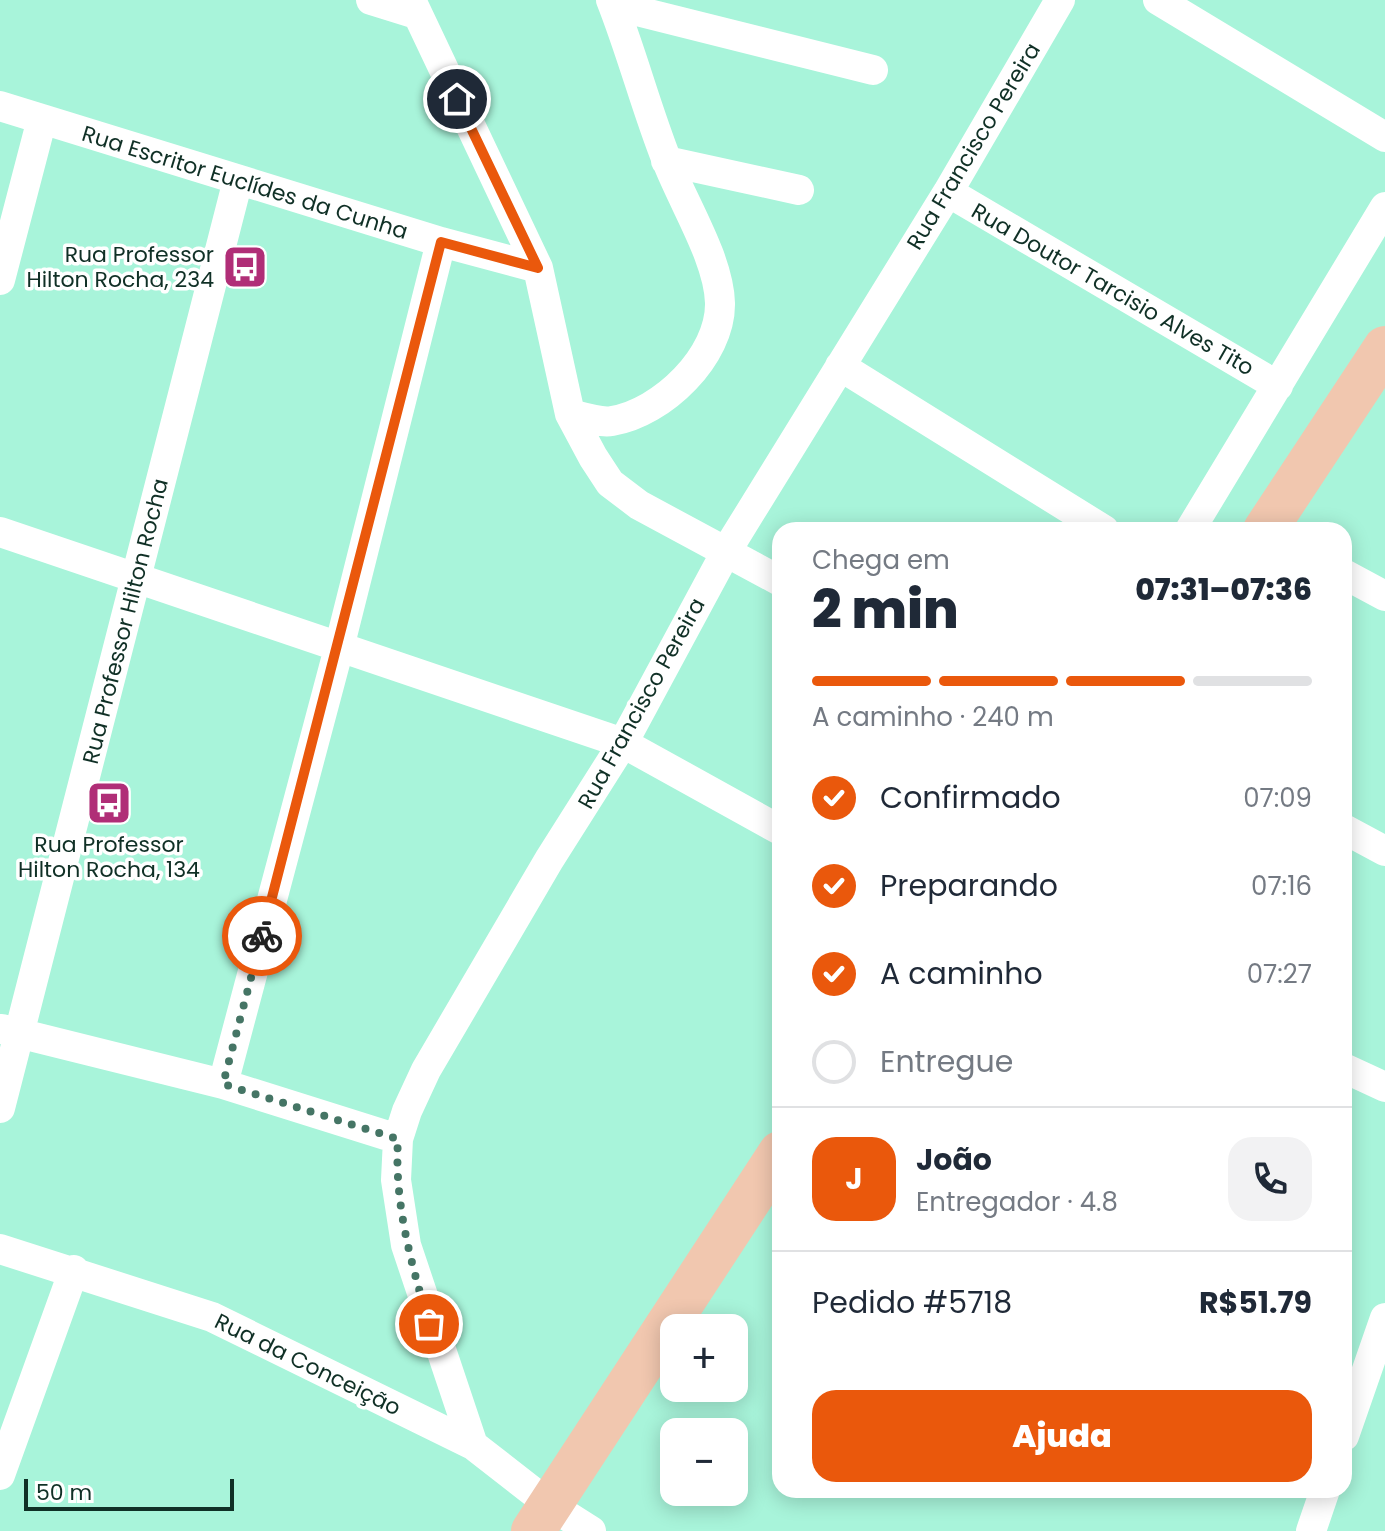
<!DOCTYPE html>
<html lang="pt">
<meta charset="utf-8">
<style>
body{margin:0;font-family:Poppins,sans-serif;background:#f2f2f3;color:#1f2937;height:100vh;display:flex;flex-direction:column;font-size:30px;white-space:nowrap}
*{box-sizing:border-box;margin:0}
p{font-size:26px;color:#747a83}
.icon{flex:none;width:44px;height:44px;fill:none;stroke:currentColor;stroke-width:2;stroke-linecap:round;stroke-linejoin:round}
.map{position:relative;flex:1;overflow:hidden}
.details{position:absolute;left:772px;top:522px;width:580px;height:976px;display:flex;flex-direction:column;background:#fff;border-radius:24px;box-shadow:0 4px 20px #0003}
.details>*{flex:none}
.buttons{position:absolute;left:660px;top:1314px;display:grid;gap:16px}
.buttons a{display:grid;place-items:center;width:88px;height:88px;border-radius:16px;background:#fff;box-shadow:0 4px 20px #0003;font-size:40px}
.scale{position:absolute;left:24px;bottom:20px;width:210px;box-sizing:border-box;padding-left:8px;border:4px solid #103026;border-top:0;font-size:22px;line-height:28px;white-space:nowrap;color:#103026;-webkit-text-stroke:6px #fff;paint-order:stroke}
.pin{position:absolute;display:grid;place-items:center;width:68px;height:68px;color:#fff;margin:-34px;border:4px solid #fff;border-radius:50%;box-shadow:0 2px 8px #0007}
.courier{position:absolute;display:grid;place-items:center;width:80px;height:80px;margin:-40px;border:6px solid #ea580c;border-radius:50%;background:#fff;color:#222;box-shadow:0 2px 10px #0007}
.overview em{font-style:normal;font-weight:800}
.overview div{display:flex;flex-direction:column-reverse}
.overview{display:flex;align-items:center;justify-content:space-between;height:136px;padding:0 40px}
h1{font-size:52px;font-weight:800;line-height:60px}
.bar{display:grid;grid-template-columns:repeat(4,1fr);gap:12px 8px;align-content:center;height:96px;padding:0 40px}
.bar i{height:10px;border-radius:6px;background:#e0e1e3}
.bar .on{background:#ea580c}
.bar p{grid-column:span 4}
.line{display:flex;align-items:center;gap:20px;padding:0 40px;border-top:2px solid #e0e1e3}
.line div{flex:1}
.round{display:grid;place-items:center;flex:none;width:84px;height:84px;border-radius:24px;background:#f2f2f3}
ol{padding:0 40px;list-style:none}
li{display:flex;align-items:center;gap:24px;height:88px}
li p{margin-inline-start:auto}
li .icon{padding:8px;border-radius:50%;background:#ea580c;color:#fff;stroke-width:4}
li:last-child{color:#747a83}
li i{width:44px;height:44px;border:4px solid #e0e1e3;border-radius:50%}
.primary-button{display:flex;gap:16px;margin-top:auto;padding:16px 40px}
.primary-button a{flex:1;height:92px;border-radius:24px;background:#ea580c;color:#fff;font-size:32px;font-weight:800;line-height:92px;text-align:center}
.map>svg:first-child{display:block}
</style>
<div class="map">
<svg width="1385" height="1531" viewBox="0 0 1385 1531">
<rect width="100%" height="100%" fill="#a8f4da"/>
<g fill="none" stroke-linecap="round" stroke-linejoin="round">
<!-- minor -->
<path stroke="#fff" stroke-width="30" d="M371,0l45,14
M411,0l127,268 32,146 23,43 17,26 29,22 141,76
M1158,0l227,137
M613,5l260,65
M0,106l441,136 97,26
M666,161l133,29
M948,192l330,194
M0,280l42,-161
M840,366l264,164
M570,414c12,3 30,9 42,7 50,-8 109,-65 108,-118 -1,-44 -37,-100 -53,-142 -21,-53 -35,-108 -56,-161
M1190,530l195,-323
M0,532l623,211 157,87
M1344,574l41,22
M1344,829l41,22
M2,1029l221,55 175,55
M1344,1068l41,19
M223,1084l116,-436 102,-406
M0,1108l238,-928
M0,1249l212,68 261,128 77,60 41,26
M1344,1436l41,-118
M473,1445l-67,-200 -10,-65 2,-41 9,-28 19,-41 123,-210 74,-117 104,-193 221,-358 112,-192
M0,1475l74,-205
M1311,1531l14,-41"/>
<!-- primary -->
<path stroke="#f1c7af" stroke-width="44" d="M1265,530l120,-182
M533,1531l247,-378"/>
</g>
<g fill="none" stroke-linecap="round" stroke-linejoin="round">
<!-- done -->
<path stroke="#457565" stroke-width="8" stroke-dasharray="0 14.4" d="M262,936l-39,148 175,55c-4,65 13,123 31,185"/>
<!-- route -->
<path stroke="#ea580c" stroke-width="10" d="M262,936l179,-694 97,26 -81,-169"/>
</g>
<!-- icons -->
<defs>
<g id="bus-square" transform="scale(2.3)"><rect x="-9" y="-9" width="18" height="18" rx="4" fill="#b02e77" stroke="#fff"/><path d="M-5-6H5V4H4V6H2V4H-2V6H-4V4H-5ZM-3.5-4V0h7V-4ZM-3.5 1.2v1.5H-2V1.2ZM2 1.2v1.5H3.5V1.2Z" fill="#fff"/></g>
</defs>
<g fill-rule="evenodd">
<use href="#bus-square" x="245" y="267"/>
<use href="#bus-square" x="109" y="803"/>
</g>
<g text-anchor="middle" stroke-width="7" stroke-linejoin="round" paint-order="stroke">
<!-- street labels -->
<g font-size="22" fill="#103026" stroke="#fff">
<text transform="translate(973 146) rotate(-59)" y="8">Rua Francisco Pereira</text>
<text transform="translate(245 182) rotate(17)" y="8">Rua Escritor Euclídes da Cunha</text>
<text transform="translate(1113 289) rotate(30)" y="8">Rua Doutor Tarcisio Alves Tito</text>
<text transform="translate(125 621) rotate(-76)" y="8">Rua Professor Hilton Rocha</text>
<text transform="translate(641 703) rotate(-61)" y="8">Rua Francisco Pereira</text>
<text transform="translate(308 1364) rotate(26)" y="8">Rua da Conceição</text>
</g>
<!-- poi labels -->
<g font-size="22" fill="#103026" stroke="#fff" text-anchor="end">
<text x="214" y="262">Rua Professor<tspan x="214" dy="25">Hilton Rocha, 234</tspan></text>
<text x="109" y="852" text-anchor="middle">Rua Professor<tspan x="109" dy="25">Hilton Rocha, 134</tspan></text>
</g>
</g>
</svg>
<div class="buttons">
<a>+</a>
<a>−</a>
</div>
<div class="scale">50 m</div>
<div class="pin" style="left:429px;top:1324px;background:#ea580c"><svg class="icon" aria-label="bag" viewBox="0 0 24 24"><path d="M5 8h14l-1 12H6zM9 8a3 3 0 0 1 6 0"/></svg></div>
<div class="pin" style="left:457px;top:99px;background:#1f2937"><svg class="icon" aria-label="home" viewBox="0 0 24 24"><path d="M3 11l9-7 9 7M6 9v11h12V9"/></svg></div>
<div class="courier" style="left:262px;top:936px"><svg class="icon" aria-label="bike" viewBox="0 0 24 24"><circle cx="6" cy="16" r="4"/><circle cx="18" cy="16" r="4"/><path d="M6 16l4-8h5l3 8M10 8l3 8H6M13 5h3"/></svg></div>
<section class="details">
<div class="overview"><div><h1>2 min</h1><p>Chega em</p></div><em>07:31–07:36</em></div>
<div class="bar"><i class="on"></i><i class="on"></i><i class="on"></i><i></i><p>A caminho · 240 m</p></div>
<ol>
<li><svg class="icon" aria-label="check" viewBox="0 0 24 24"><path d="M5 12l5 5 9-10"/></svg>Confirmado<p>07:09</p></li>
<li><svg class="icon" aria-label="check" viewBox="0 0 24 24"><path d="M5 12l5 5 9-10"/></svg>Preparando<p>07:16</p></li>
<li><svg class="icon" aria-label="check" viewBox="0 0 24 24"><path d="M5 12l5 5 9-10"/></svg>A caminho<p>07:27</p></li>
<li><i></i>Entregue</li>
</ol>
<div class="line" style="height:144px"><b class="round" style="background:#ea580c;color:#fff">J</b><div><b>João</b><p>Entregador · 4.8</p></div><a class="round"><svg class="icon" aria-label="phone" viewBox="0 0 24 24"><path d="M5 4h4l2 5-3 2q2 4 5 5l2-3 5 2v4C11 20 4 13 5 4z"/></svg></a></div>
<div class="line" style="height:104px"><div>Pedido #5718</div><b>R$51.79</b></div>
<div class="primary-button"><a>Ajuda</a></div>
</section>
</div>
